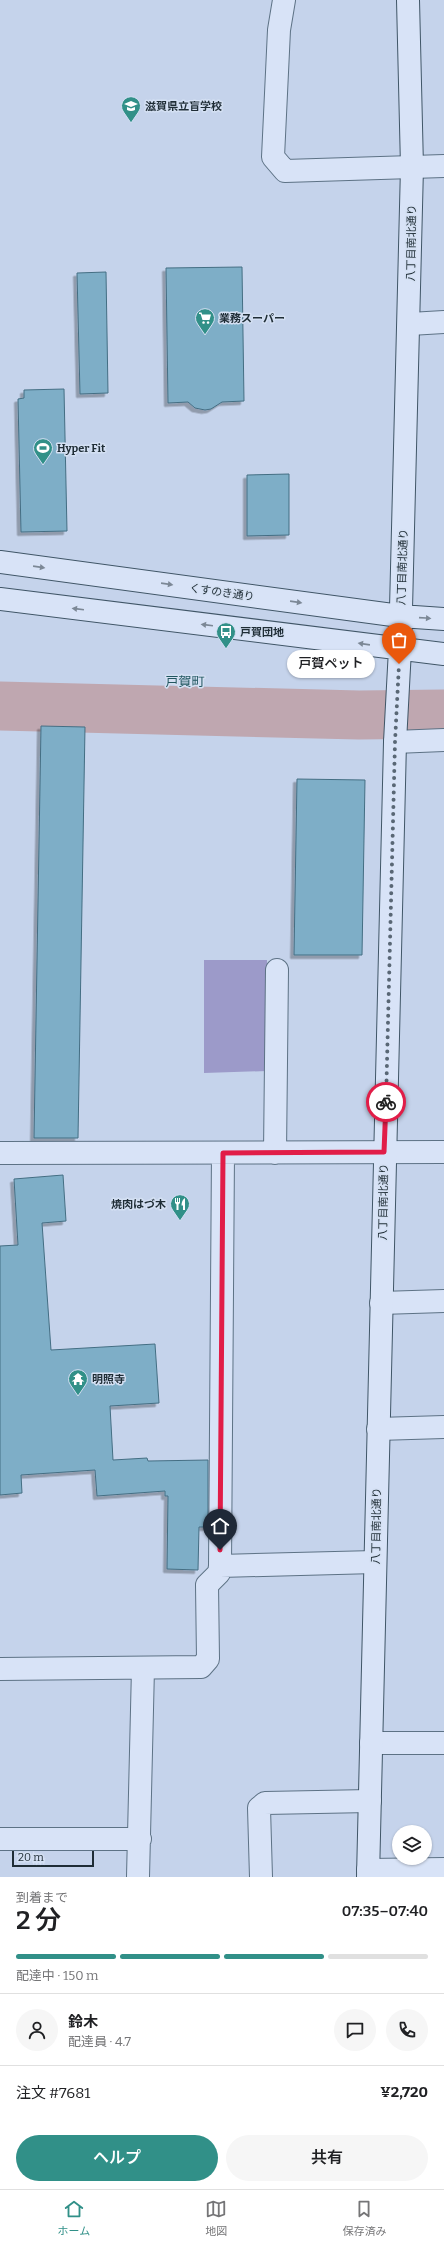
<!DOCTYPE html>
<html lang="ja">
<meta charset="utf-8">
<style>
body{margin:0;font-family:Bitter,"Noto Sans JP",serif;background:#f6f6f6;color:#202124;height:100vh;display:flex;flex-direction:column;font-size:15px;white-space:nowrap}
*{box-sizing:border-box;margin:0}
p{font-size:13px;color:#757577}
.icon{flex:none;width:22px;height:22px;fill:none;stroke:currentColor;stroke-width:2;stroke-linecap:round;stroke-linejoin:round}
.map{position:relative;height:1877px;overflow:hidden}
.details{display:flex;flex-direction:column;background:#fff;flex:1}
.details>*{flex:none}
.fabs{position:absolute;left:392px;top:1825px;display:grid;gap:8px}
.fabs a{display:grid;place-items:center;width:40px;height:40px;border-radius:50%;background:#fff;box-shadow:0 1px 3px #0004;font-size:20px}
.scale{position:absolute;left:12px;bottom:10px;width:82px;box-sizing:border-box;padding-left:4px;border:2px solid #1f2d36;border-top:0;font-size:11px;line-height:14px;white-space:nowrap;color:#1f2d36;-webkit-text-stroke:3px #d4e0f3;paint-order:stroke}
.pin{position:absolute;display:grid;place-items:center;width:34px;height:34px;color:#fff;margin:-41px -17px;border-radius:50% 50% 50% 0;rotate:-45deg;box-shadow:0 0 4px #0007}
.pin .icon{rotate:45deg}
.courier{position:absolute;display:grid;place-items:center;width:40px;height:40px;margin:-20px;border:3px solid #e11d48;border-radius:50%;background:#fff;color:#222;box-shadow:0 1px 5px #0007}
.bubble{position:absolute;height:28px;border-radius:14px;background:#fff;box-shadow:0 1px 3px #0004;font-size:13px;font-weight:600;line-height:28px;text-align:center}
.summary em{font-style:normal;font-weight:600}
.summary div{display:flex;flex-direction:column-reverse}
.summary{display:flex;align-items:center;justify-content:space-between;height:68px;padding:0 16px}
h1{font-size:26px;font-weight:600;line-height:30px}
.bar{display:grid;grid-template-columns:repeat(4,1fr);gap:6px 4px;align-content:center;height:48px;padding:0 16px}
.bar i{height:5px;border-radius:3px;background:#e0e0e0}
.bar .on{background:#319088}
.bar p{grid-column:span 4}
.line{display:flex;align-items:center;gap:10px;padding:0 16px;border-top:1px solid #e0e0e0}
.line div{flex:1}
.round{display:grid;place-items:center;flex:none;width:42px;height:42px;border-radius:21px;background:#f6f6f6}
.primary-button{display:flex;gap:8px;margin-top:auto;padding:8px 16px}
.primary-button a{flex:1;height:46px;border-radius:24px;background:#319088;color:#fff;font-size:16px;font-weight:600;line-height:46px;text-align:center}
.primary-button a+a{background:#f6f6f6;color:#202124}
.dock{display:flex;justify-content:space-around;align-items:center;height:56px;border-top:1px solid #e0e0e0;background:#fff;font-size:11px;color:#757577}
.dock a{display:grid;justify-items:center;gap:2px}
.dock .on{color:#319088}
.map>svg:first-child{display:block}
</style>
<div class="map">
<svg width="444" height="1877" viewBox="0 0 444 1877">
<defs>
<filter id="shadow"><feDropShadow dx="-3.5" dy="3.5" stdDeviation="0" flood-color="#0004"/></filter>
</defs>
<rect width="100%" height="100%" fill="#c5d3eb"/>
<!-- green -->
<path fill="#9c9ac9" d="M204,960h63v111l-63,2z"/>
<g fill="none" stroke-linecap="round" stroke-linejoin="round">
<!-- river -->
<path stroke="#bfa7b0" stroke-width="49" d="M0,706l359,9 85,-1"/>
</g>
<!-- building -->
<path fill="#7eaec7" stroke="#446e83" filter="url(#shadow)" d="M242,267l2,134 -22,1 -11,7 -6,1 -10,-2 -7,-6 -20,1 -2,-135z
M106,272l2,121 -28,1 -3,-121z
M64,389l3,142 -46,1 -3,-133 6,-1v-8z
M289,474v61l-42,1v-61z
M41,726l44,1 -7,411h-44z
M297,779l68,1 -3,175h-68z
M63,1175l3,46 -24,2 9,127 104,-6 4,59 -49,3 3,54 34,-2 1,3 60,-1v67h-9l-1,43 -31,-1 1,-73h-3v-5l-68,5 -2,-26 -74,5 1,18 -22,2v-249l18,-1 -4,-66z"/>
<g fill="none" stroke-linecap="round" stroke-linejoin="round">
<!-- street casing -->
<g stroke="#5d7285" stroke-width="24">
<path id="street" d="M284,0l-5,30 -6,127 12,14 159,-5
M410,324l34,-2
M395,742l49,-2
M0,1153l444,-1
M275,1153l2,-183
M381,1303l63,-2
M378,1429l66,-2
M220,1566l155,-4
M0,1669l201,-2 7,-8 -1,-74 12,-12 1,-7 3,-413
M371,1743h73
M0,1839h140
M368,1870l76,-1
M138,1877l5,-209
M261,1877l-2,-69 6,-5 105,-2"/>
</g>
<!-- secondary casing -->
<g stroke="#405667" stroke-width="24">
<path id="secondary" d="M0,562l400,54 44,3
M0,599l444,55
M368,1877l27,-1135 5,-93 12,-482 -4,-167"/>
</g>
<!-- street -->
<use href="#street" stroke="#d8e3f7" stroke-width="22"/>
<!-- secondary -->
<use href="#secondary" stroke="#d8e3f7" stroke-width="22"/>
</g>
<!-- one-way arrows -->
<defs><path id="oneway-solid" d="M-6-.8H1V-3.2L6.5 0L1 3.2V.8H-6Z"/></defs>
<g fill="#7c8896">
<use href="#oneway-solid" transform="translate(39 567) rotate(8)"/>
<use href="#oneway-solid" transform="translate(167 584) rotate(8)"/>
<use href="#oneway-solid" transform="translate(296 602) rotate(8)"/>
<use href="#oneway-solid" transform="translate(78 609) rotate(-173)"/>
<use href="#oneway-solid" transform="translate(425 618) rotate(4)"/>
<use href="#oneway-solid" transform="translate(207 625) rotate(-173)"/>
<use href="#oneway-solid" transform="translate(364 644) rotate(-172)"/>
</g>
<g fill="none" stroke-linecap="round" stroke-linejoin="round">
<!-- done -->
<path stroke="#596775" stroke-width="4" stroke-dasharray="0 7.2" d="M386,1102l9,-360 4,-78"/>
<!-- route -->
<path stroke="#e11d48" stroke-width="5" d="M220,1550l3,-397 161,-1 2,-50"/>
</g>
<!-- icons -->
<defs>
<g id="school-pin" transform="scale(1)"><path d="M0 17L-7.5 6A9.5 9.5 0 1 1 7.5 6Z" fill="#319088" stroke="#d4e0f3"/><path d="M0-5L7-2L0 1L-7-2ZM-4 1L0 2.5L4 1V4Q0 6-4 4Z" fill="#fff"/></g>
<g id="supermarket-pin" transform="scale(1)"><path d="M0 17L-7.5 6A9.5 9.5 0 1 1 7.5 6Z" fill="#319088" stroke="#d4e0f3"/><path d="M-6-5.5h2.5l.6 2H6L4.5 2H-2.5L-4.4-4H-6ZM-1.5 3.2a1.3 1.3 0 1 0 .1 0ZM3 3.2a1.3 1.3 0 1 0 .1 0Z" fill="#fff"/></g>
<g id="stadium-pin" transform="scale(1)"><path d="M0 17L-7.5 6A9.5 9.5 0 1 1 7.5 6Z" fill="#319088" stroke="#d4e0f3"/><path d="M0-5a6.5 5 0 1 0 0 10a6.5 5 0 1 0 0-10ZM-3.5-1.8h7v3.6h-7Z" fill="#fff"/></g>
<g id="bus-pin" transform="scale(1)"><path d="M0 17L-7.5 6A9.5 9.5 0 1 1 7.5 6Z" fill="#319088" stroke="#d4e0f3"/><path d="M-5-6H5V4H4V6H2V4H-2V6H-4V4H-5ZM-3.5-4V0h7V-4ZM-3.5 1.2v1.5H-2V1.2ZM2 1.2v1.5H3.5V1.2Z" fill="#fff"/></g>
<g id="restaurant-pin" transform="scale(1)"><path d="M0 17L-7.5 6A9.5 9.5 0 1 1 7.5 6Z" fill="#319088" stroke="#d4e0f3"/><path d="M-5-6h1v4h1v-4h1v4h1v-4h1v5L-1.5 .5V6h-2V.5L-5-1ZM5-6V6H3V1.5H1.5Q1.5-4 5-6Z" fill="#fff"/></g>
<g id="temple-pin" transform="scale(1)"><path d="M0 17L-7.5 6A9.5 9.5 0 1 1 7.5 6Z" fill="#319088" stroke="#d4e0f3"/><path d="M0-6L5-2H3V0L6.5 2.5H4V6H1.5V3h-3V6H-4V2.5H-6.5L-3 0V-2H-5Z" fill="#fff"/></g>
</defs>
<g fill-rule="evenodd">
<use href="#school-pin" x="131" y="106"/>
<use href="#supermarket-pin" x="205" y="318"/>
<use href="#stadium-pin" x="43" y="448"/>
<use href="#bus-pin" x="226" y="632"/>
<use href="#restaurant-pin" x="180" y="1204"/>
<use href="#temple-pin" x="78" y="1379"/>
</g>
<g text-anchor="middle" stroke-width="3" stroke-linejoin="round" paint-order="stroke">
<!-- poi labels -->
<g font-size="11" font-weight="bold" fill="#1f2d36" stroke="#d4e0f3" text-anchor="start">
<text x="145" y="110">滋賀県立盲学校</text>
<text x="219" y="322">業務スーパー</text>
<text x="57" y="452">Hyper Fit</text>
<text x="240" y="636">戸賀団地</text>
<text x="166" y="1208" text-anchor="end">焼肉はづ木</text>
<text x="92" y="1383">明照寺</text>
</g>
<!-- street labels -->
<g font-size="11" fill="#1f2d36" stroke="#d4e0f3">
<text transform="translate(411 243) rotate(-89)" y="4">八丁目南北通り</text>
<text transform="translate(402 567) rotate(-88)" y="4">八丁目南北通り</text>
<text transform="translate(222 592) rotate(8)" y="4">くすのき通り</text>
<text transform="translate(383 1202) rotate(-89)" y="4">八丁目南北通り</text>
<text transform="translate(376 1526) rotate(-89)" y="4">八丁目南北通り</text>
</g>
<!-- quarter labels -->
<g font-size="13" fill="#225760" stroke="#d4e0f3">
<text x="185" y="686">戸賀町</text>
</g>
</g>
</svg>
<div class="fabs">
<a><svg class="icon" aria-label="layers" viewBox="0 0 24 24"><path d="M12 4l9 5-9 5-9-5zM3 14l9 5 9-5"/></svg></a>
</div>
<div class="scale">20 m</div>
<div class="pin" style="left:399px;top:664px;background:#ea580c"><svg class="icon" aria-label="bag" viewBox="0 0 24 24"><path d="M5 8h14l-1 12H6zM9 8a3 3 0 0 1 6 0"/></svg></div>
<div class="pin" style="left:220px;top:1550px;background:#1f2937"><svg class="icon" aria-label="home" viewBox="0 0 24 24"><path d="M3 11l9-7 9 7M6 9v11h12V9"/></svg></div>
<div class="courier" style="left:386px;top:1102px"><svg class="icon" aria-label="bike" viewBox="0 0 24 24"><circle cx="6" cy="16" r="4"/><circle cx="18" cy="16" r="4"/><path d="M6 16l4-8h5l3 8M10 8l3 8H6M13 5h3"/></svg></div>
<div class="bubble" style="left:287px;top:650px;width:88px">戸賀ペット</div>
</div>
<section class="details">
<div class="summary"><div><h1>2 分</h1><p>到着まで</p></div><em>07:35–07:40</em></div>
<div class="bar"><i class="on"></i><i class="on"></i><i class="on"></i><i></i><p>配達中 · 150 m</p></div>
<div class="line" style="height:72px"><a class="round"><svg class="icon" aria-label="person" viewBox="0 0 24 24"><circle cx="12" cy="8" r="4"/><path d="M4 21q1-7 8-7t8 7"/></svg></a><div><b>鈴木</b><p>配達員 · 4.7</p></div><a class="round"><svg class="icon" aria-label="chat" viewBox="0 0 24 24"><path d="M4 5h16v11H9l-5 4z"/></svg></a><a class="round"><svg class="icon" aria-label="phone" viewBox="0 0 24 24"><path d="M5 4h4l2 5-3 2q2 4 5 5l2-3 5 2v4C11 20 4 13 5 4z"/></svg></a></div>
<div class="line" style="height:52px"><div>注文 #7681</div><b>¥2,720</b></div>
<div class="primary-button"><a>ヘルプ</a><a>共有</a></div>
</section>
<nav class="dock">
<a class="on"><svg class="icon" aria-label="home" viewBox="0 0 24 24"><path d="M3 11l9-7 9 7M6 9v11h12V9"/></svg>ホーム</a>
<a><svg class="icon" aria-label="map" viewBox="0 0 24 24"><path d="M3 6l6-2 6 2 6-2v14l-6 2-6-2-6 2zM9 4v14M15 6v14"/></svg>地図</a>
<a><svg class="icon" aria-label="saved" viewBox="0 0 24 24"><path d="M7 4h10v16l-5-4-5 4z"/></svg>保存済み</a>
</nav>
